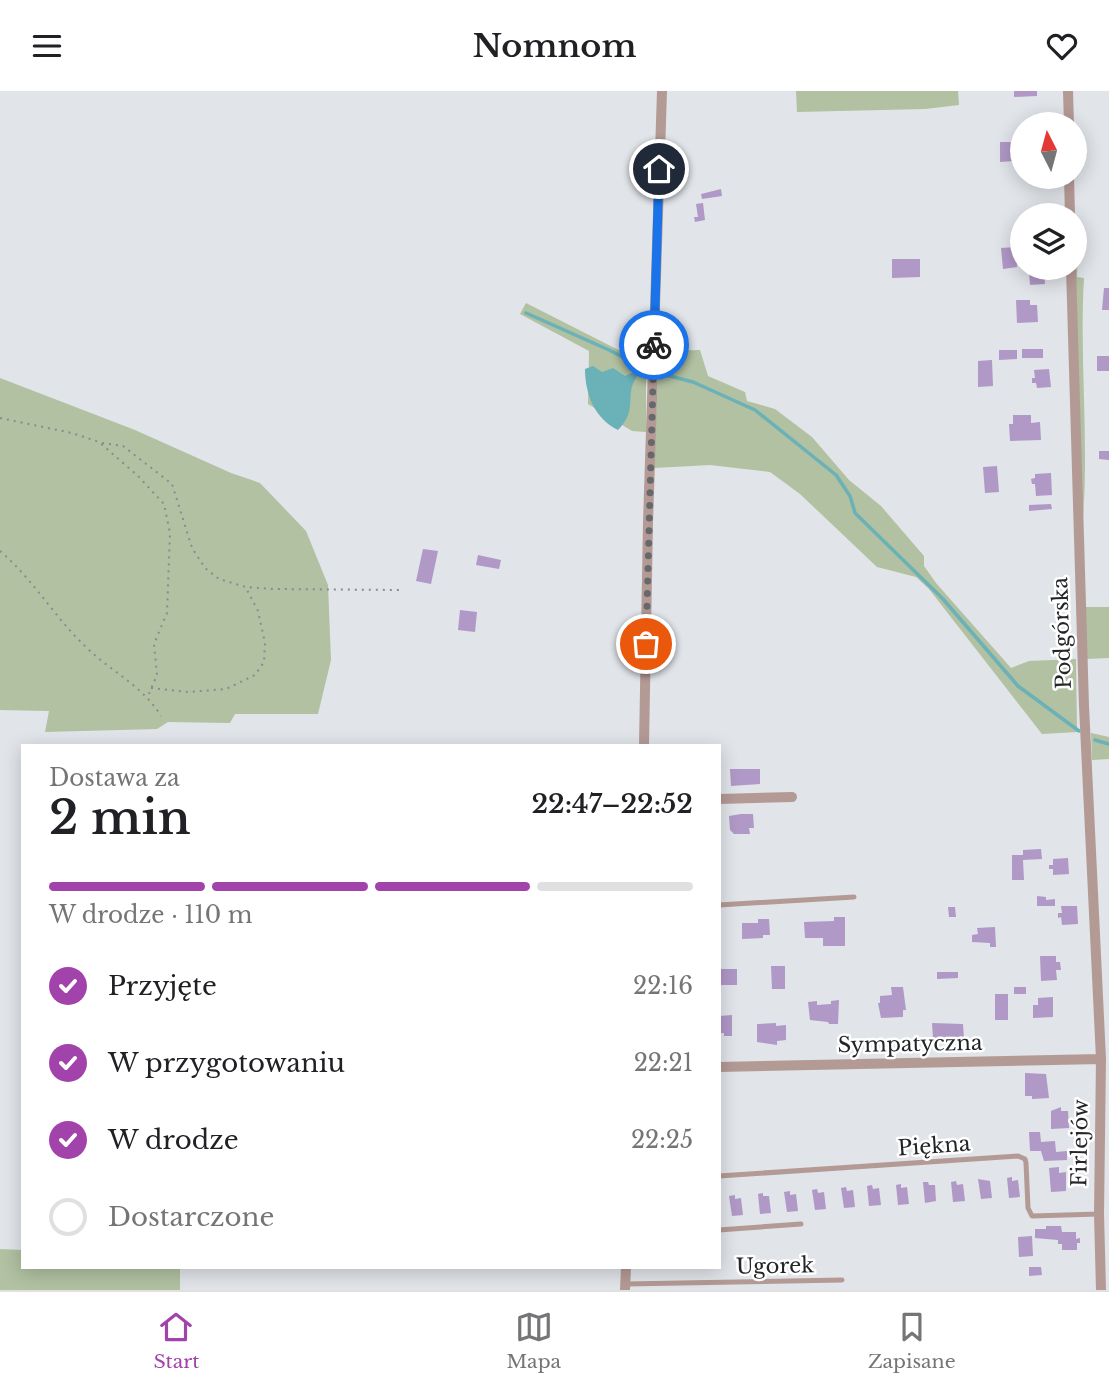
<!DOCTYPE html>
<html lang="pl">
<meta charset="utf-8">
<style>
body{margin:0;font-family:"Libre Baskerville",serif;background:#f6f6f6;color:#202124;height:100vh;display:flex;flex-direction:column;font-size:26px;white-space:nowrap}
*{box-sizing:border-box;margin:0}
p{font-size:23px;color:#757577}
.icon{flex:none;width:38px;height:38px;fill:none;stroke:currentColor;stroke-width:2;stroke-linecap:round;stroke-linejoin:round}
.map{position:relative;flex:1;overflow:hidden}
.details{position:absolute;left:21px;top:653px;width:700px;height:525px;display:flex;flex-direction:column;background:#fff;border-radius:0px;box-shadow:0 4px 18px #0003}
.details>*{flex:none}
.needle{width:46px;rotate:354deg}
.fabs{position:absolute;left:1010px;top:21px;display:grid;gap:14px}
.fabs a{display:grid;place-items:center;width:77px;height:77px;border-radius:50%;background:#fff;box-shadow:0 4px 18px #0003;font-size:35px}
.pin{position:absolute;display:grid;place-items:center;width:60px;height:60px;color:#fff;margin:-30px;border:4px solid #fff;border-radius:50%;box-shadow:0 2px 7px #0007}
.courier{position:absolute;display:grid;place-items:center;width:70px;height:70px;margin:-35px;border:5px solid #1a73e8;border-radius:50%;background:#fff;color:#222;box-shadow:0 2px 9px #0007}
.headline em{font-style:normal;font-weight:600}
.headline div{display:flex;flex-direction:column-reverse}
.headline{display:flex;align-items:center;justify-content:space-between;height:119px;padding:0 28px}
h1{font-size:46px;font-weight:600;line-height:52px}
.bar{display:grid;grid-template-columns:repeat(4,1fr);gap:10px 7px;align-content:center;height:84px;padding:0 28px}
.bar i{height:9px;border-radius:5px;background:#e0e0e0}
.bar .on{background:#a243ab}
.bar p{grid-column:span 4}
ol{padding:0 28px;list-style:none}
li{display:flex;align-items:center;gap:21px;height:77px}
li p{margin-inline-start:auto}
li .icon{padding:7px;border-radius:50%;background:#a243ab;color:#fff;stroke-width:4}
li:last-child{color:#757577}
li i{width:38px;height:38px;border:4px solid #e0e0e0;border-radius:50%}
header{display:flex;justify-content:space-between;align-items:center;height:91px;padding:0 28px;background:#fff;font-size:32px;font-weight:600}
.menu{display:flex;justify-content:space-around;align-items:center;height:98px;border-top:2px solid #e0e0e0;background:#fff;font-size:19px;color:#757577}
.menu a{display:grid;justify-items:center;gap:4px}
.menu .on{color:#a243ab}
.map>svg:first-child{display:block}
</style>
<header><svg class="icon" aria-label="menu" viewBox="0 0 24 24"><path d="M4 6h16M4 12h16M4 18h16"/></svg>Nomnom<svg class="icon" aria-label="heart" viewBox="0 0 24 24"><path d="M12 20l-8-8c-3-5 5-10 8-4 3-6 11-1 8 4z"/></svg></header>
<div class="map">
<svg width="1109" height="1199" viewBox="0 0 1109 1199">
<rect width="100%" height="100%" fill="#e1e4e9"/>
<!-- green -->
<path fill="#b1c1a2" d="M796,0h162l1,14 -34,4 -128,3z
M1074,134h5l-2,52 7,1c-5,84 6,168 -2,251z
M526,212l120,61v68l-14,-1 -44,-27 1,-53 -69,-37z
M700,259l8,26 37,16 2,9 28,8 37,28 37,43 32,26 43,50v10l12,17 75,85 18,-7 47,-2 1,73 -35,2 -113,-145 -13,-12 -39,-10 -77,-73 -30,-22 -60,-7 -56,3 5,-117z
M0,287l135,52 96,43 29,10 46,48 22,54 3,75 -13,54h-83l-5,9 -62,-1 -11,7 -112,3 4,-21 -49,-1z
M1084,516h25v51l-23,1z
M1091,642l18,4v22l-17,1z
M0,1158l23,1v17h157v23h-180z"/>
<!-- water -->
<path fill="#6ab1b8" d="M593,275l9,6 11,-4 12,8 11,-5 3,3c-17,20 1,34 -21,56 -23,-11 -33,-36 -33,-61z"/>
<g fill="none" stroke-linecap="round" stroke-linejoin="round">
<!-- stream -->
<path stroke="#6ab1b8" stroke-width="3.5" d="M526,222l83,37 39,20
M662,283l31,8 62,28 81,65 14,21 5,17 88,86 75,87 61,45
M1095,649l14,4"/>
</g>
<!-- building -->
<path fill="#b098c7" d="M1014,0h23v5l-23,1z
M1000,51h13l1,19 -14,1z
M721,98l1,7 -20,3 -1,-5z
M703,112l2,17 -10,2 -1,-5h4l-2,-13z
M1016,156l1,20 -14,2 -2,-21z
M892,168h28v18l-28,1z
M1044,178l1,15 -15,1 -1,-14z
M1104,197h5v22h-7z
M1016,209h14v5h7l1,17 -21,1z
M1022,258h21v9h-21z
M999,259h18v9l-18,1z
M1097,265h12v15h-12z
M992,269l1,26 -15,1v-26z
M1049,278l2,18 -14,1 -1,-5h-4v-5h3l-1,-8z
M1013,324h18v8l9,-1 1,18 -31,1 -1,-17h4z
M1099,360h10v9l-10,-1z
M997,375l2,26 -14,1 -2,-26z
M1051,382l1,22 -16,1 -1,-12h-3l-1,-5 4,-1v-4z
M1051,413l1,5 -23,2v-6z
M423,458l15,2 -7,33 -15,-3z
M478,464l23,5 -2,9 -23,-4z
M460,519l17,2 -2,20 -17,-2z
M730,678h30v15l-29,2z
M741,723h12l1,14h-5l1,6h-16l-4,-4 -1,-14z
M1041,758l1,10 -19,1 1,20h-12v-25h11v-5z
M1068,767l1,16 -16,1v-6h-4v-4h4v-6z
M1037,805l9,1v3l9,-1v7h-18z
M1061,815h16l1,18 -16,1 -1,-8 -3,1v-5h4z
M948,816h7l1,10h-7z
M834,826h11v29h-22v-8h-18l-1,-16 30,-1z
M758,828h11l1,16h-7v3l-21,1v-16h16z
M995,836l1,20h-6v-4l-18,-1v-7l6,-1 -1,-6z
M1040,865h16v6h4l1,8h-5l1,10 -16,1z
M771,875h14v23h-13z
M719,878h18v16h-18z
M937,881h21v6l-21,1z
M891,896h12l3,23h-3v7l-22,1 -3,-15h2v-7l12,-1z
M1014,896h12v7h-12z
M995,903h13v26h-13z
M1053,906v20l-20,1v-13h5v-7z
M839,909l-1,24h-9l-1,-2 -18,-2 -2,-18 9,-1v4l14,-1v-3z
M732,924v21h-8v-3h-5v-17z
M776,932v3l10,-1v15l-9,1v4l-20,-3v-18z
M932,932l31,1 1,15h-31z
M1025,982l21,1 3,24 -17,1v-3h-7z
M1061,1016v4h7l1,17 -18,1v-18z
M1029,1041h11l1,10 14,-1 1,11 11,-1v9l-23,1 -3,-10h-11z
M1059,1076v6l7,-1v19l-15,1 -2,-24z
M1012,1086v4l6,-1 2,17 -11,1 -2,-20z
M978,1088l12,2 2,17 -11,1z
M956,1090l1,4 6,-1 2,17 -12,1 -2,-20z
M923,1091h5l1,3h6l1,16 -11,2z
M901,1093v4l6,-1 2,17 -11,1 -2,-20z
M872,1094l1,4 6,-1 2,17 -12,1 -2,-20z
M846,1096l1,4 6,-1 2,17 -11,1 -3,-20z
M817,1098l1,4 6,-1 2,17 -11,1 -3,-20z
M790,1100v4l6,-1 2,17 -11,1 -3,-20z
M763,1102v3h6l2,17 -11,1 -2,-20z
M735,1104v4l6,-1 2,17 -11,1 -3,-20z
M1046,1135h15l1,6h14v7l4,-1v5h-3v7h-15v-6h-4v-4l-23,-2v-9h11z
M1032,1145l1,20 -14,1 -1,-20z
M1029,1176h12l1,8 -13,1z"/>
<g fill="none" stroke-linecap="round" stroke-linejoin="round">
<!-- path -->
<path stroke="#898b8f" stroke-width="2" stroke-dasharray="2 5" stroke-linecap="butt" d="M0,327l72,15 27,9 39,34 26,28 6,29 -3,80 -13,31 3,31 -9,21
M102,352l21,3 49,38 20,64 13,20 14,11 27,8 28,2 125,1
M0,460c34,29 54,66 86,96 25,25 55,37 75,69
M151,597l38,4 37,-3 29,-14 9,-13 1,-19 -7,-32 -12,-23"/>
<!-- service -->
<path stroke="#b49a95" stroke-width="5" d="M719,814l135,-8
M719,1085l299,-20 7,3 1,4 2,45 4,8 67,-2
M719,1139l82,-6
M626,1193l216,-4"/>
<!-- minor -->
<path stroke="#b49a95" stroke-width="10" d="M1068,0l1,33
M1069,86l1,38
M1071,177l13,438 17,353 -2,155 2,76
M644,654l4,-222 14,-432
M719,708l73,-2
M719,976l382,-8
M625,1199l1,-23"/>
</g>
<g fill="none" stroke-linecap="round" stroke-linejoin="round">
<!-- done -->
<path stroke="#66686b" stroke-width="7" stroke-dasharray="0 12.6" d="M646,553l8,-299"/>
<!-- route -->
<path stroke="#1a73e8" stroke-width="9" d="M654,254l5,-176"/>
</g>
<g text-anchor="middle" stroke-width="5" stroke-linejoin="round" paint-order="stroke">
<!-- street labels -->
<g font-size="21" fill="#242527" stroke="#fff">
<text transform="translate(1062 542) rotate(-92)" y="7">Podgórska</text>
<text transform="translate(910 953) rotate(-1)" y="7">Sympatyczna</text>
<text transform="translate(1080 1052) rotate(-89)" y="7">Firlejów</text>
<text transform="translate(934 1055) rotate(-4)" y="7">Piękna</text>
<text transform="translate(775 1175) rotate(-1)" y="7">Ugorek</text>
</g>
</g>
</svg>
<div class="fabs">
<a><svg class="needle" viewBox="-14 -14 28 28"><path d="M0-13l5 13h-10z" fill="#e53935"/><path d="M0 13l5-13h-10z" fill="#757577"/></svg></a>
<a><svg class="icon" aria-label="layers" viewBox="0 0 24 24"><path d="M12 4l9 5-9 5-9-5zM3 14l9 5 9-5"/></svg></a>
</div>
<div class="pin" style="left:646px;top:553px;background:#ea580c"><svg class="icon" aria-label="bag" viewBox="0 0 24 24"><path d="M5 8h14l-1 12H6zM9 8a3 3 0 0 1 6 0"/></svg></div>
<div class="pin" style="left:659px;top:78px;background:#1f2937"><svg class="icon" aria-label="home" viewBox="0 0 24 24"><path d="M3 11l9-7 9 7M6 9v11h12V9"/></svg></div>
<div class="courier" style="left:654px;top:254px"><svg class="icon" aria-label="bike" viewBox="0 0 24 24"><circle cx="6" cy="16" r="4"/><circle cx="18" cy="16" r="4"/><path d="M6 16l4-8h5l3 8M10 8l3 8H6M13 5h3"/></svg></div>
<section class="details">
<div class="headline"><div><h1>2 min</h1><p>Dostawa za</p></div><em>22:47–22:52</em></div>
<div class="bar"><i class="on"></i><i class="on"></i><i class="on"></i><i></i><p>W drodze · 110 m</p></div>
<ol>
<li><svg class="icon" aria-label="check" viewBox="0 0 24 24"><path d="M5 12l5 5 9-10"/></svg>Przyjęte<p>22:16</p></li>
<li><svg class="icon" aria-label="check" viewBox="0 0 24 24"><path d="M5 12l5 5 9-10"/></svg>W przygotowaniu<p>22:21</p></li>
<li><svg class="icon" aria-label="check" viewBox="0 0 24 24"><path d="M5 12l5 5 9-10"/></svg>W drodze<p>22:25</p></li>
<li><i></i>Dostarczone</li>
</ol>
</section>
</div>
<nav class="menu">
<a class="on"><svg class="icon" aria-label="home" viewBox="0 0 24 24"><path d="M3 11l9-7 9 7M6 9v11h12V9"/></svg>Start</a>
<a><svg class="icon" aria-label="map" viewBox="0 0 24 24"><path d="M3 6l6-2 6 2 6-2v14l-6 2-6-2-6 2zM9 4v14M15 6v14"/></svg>Mapa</a>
<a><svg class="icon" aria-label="saved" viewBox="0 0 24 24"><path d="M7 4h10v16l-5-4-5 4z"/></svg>Zapisane</a>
</nav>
